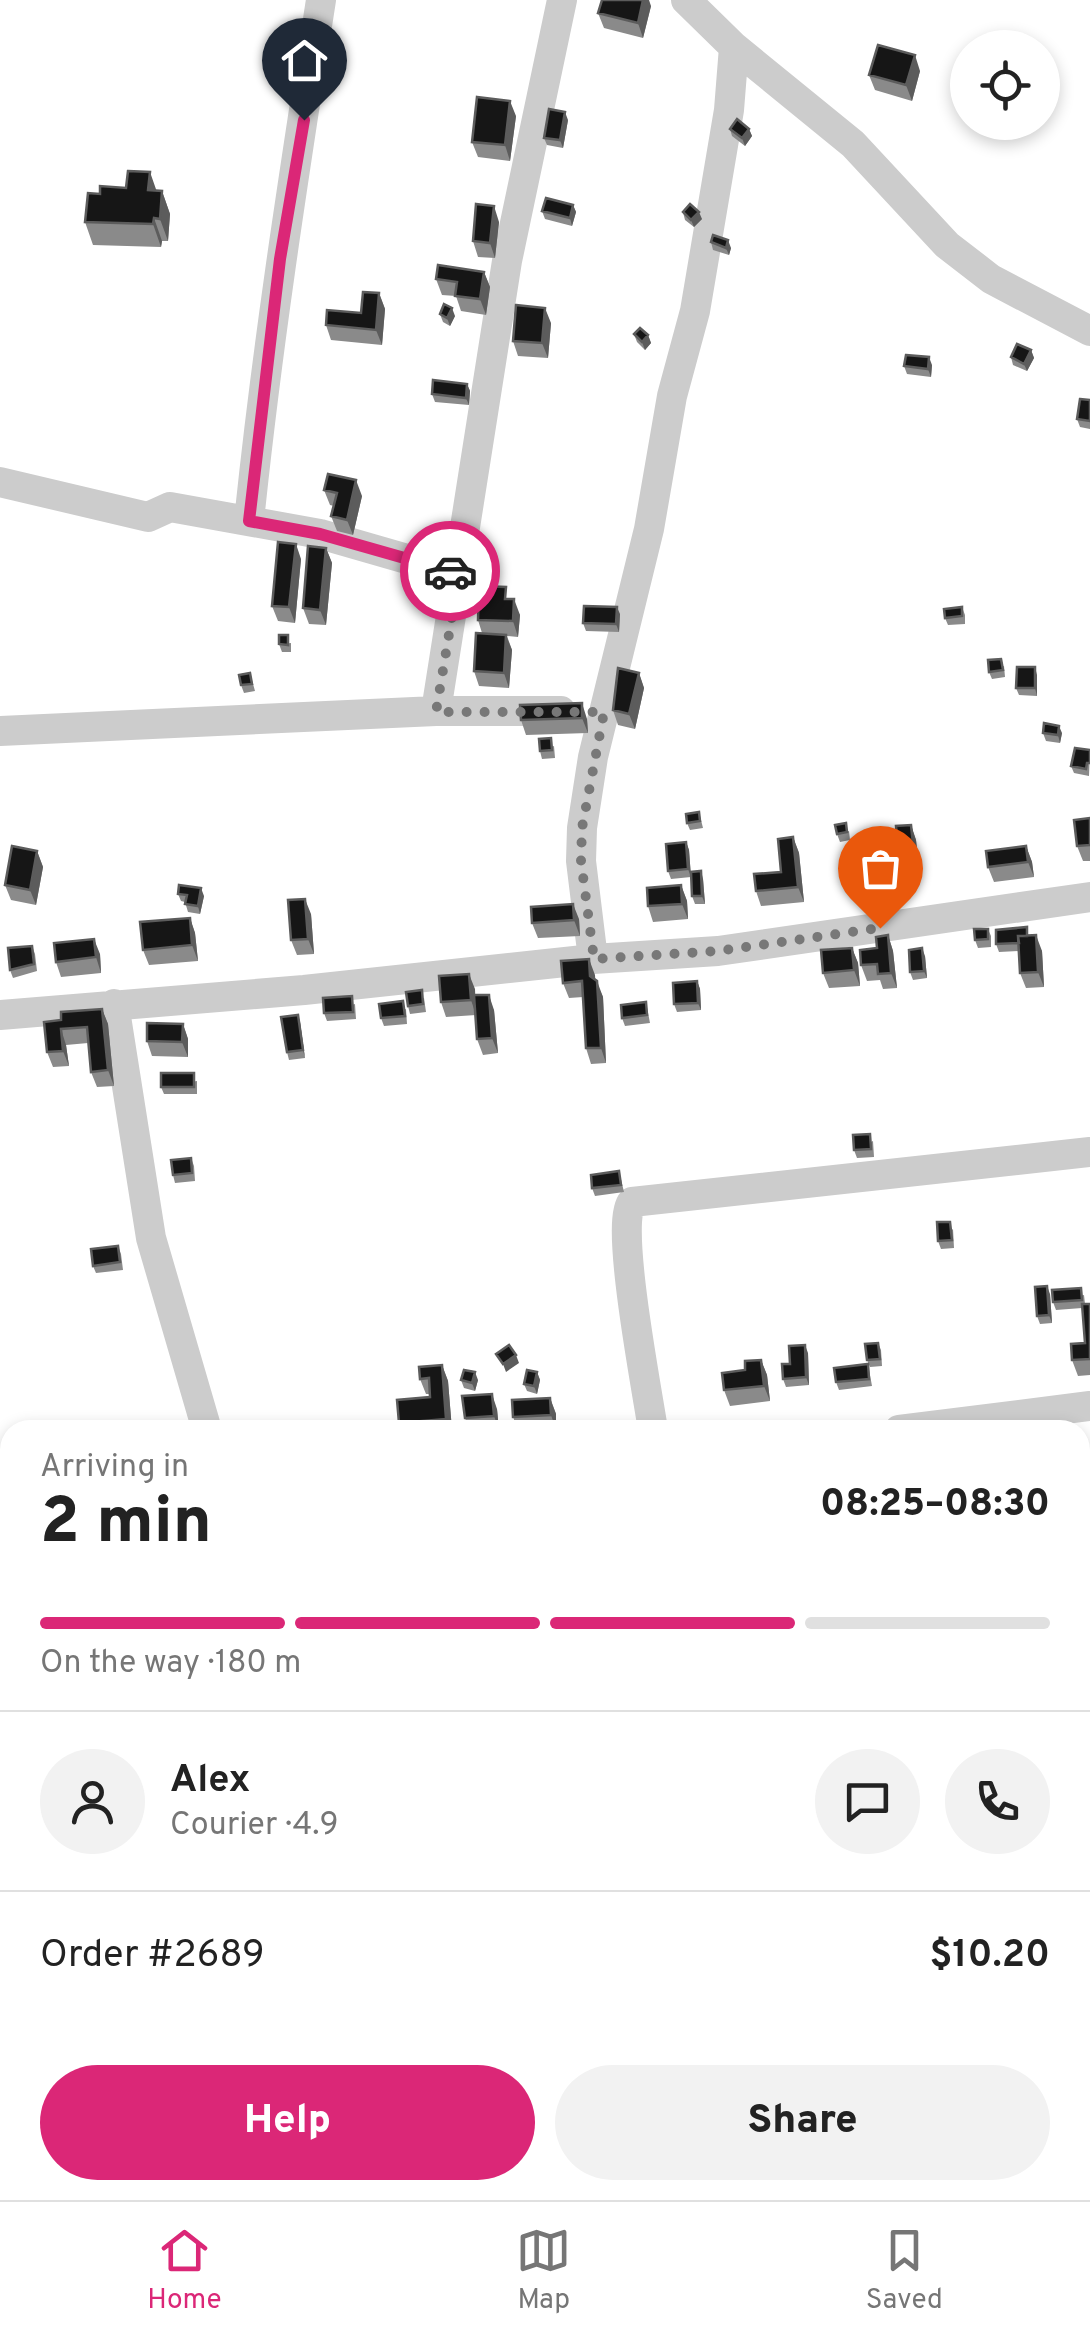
<!DOCTYPE html>
<meta charset="utf-8">
<style>
body{margin:0;font-family:Overpass,sans-serif;background:#f2f2f2;color:#222;height:100vh;display:flex;flex-direction:column;font-size:38px;white-space:nowrap}
*{box-sizing:border-box;margin:0}
p{font-size:32px;color:#767676}
.icon{flex:none;width:55px;height:55px;fill:none;stroke:currentColor;stroke-width:2;stroke-linecap:round;stroke-linejoin:round}
.map{position:relative;flex:1;overflow:hidden}
.drawer{position:absolute;left:0px;top:1420px;width:1090px;height:780px;display:flex;flex-direction:column;background:#fff;border-radius:30px 30px 0 0;box-shadow:0 5px 15px #0003}
.drawer>*{flex:none}
.tools{position:absolute;left:950px;top:30px;display:grid;gap:20px}
.tools a{display:grid;place-items:center;width:110px;height:110px;border-radius:50%;background:#fff;box-shadow:0 5px 15px #0003;font-size:50px}
.pin{position:absolute;display:grid;place-items:center;width:85px;height:85px;color:#fff;margin:-102px -42px;border-radius:50% 50% 50% 0;rotate:-45deg;box-shadow:0 0 10px #0007}
.pin .icon{rotate:45deg}
.courier{position:absolute;display:grid;place-items:center;width:100px;height:100px;margin:-50px;border:8px solid #db2777;border-radius:50%;background:#fff;color:#222;box-shadow:0 2px 12px #0007}
.overview em{font-style:normal;font-weight:800}
.overview div{display:flex;flex-direction:column-reverse}
.overview{display:flex;align-items:center;justify-content:space-between;height:170px;padding:0 40px}
h1{font-size:65px;font-weight:800;line-height:75px}
.bar{display:grid;grid-template-columns:repeat(4,1fr);gap:15px 10px;align-content:center;height:120px;padding:0 40px}
.bar i{height:12px;border-radius:8px;background:#e0e0e0}
.bar .current{background:#db2777}
.bar p{grid-column:span 4}
.line{display:flex;align-items:center;gap:25px;padding:0 40px;border-top:2px solid #e0e0e0}
.line div{flex:1}
.round{display:grid;place-items:center;flex:none;width:105px;height:105px;border-radius:52px;background:#f2f2f2}
.cta{display:flex;gap:20px;margin-top:auto;padding:20px 40px}
.cta a{flex:1;height:115px;border-radius:60px;background:#db2777;color:#fff;font-size:40px;font-weight:800;line-height:115px;text-align:center}
.cta a+a{background:#f2f2f2;color:#222}
.tab-bar{display:flex;justify-content:space-around;align-items:center;height:140px;border-top:2px solid #e0e0e0;background:#fff;font-size:28px;color:#767676}
.tab-bar a{display:grid;justify-items:center;gap:5px}
.tab-bar .current{color:#db2777}
.map>svg:first-child{display:block}
</style>
<div class="map">
<svg width="1090" height="2200" viewBox="0 0 1090 2200">
<rect width="100%" height="100%" fill="#fff"/>
<g fill="none" stroke-linecap="round" stroke-linejoin="round">
<!-- minor -->
<path stroke="#ccc" stroke-width="30" d="M686,0l48,47 119,97 94,101 44,34 99,52
M0,482l148,35 22,-10 150,27 139,40
M249,521c18,-175 45,-347 72,-521
M436,711l71,-450 55,-261
M0,731l436,-20h125
M593,959l-12,-98 1,-33 11,-71 56,-228 23,-133 23,-85 34,-201 5,-63
M114,1004l37,234 56,192
M0,1015l304,-25 289,-31 125,-8 372,-54
M653,1430c-5,-35 -39,-209 -21,-228l458,-50
M899,1430l191,-24
M0,1513l10,-1
M0,1785h10
M1080,1906l10,-2
M243,2190l1,10"/>
</g>
<!-- wall -->
<path fill="#8a8a8a" d="M651,6l-8,32 -39,-10 -6,-15z
M920,71l-8,30 -37,-11 -6,-15z
M516,116l-6,45 -32,-4 -6,-15z
M568,120l-5,28 -16,-3 -3,-7z
M730,129h19l3,7 -7,10 -13,-10z
M126,188l36,3 8,23 -2,27h-6l-1,6 -68,-2 -8,-23 15,-28z
M573,205l3,7 -4,14 -27,-7 -3,-8z
M683,212l19,7 -8,8 -9,-7z
M499,222l-4,36 -17,-1 -5,-16z
M711,242l20,6 -2,7 -16,-5z
M484,272l6,15 -4,28 -25,-4 -5,-15 -14,-1 -6,-16z
M379,293l6,16 -3,36 -51,-5 -5,-15 35,-12z
M440,314l15,2 -5,10 -7,-4z
M551,323l-3,35 -30,-2 -5,-15z
M634,334l14,1 3,8 -6,7 -8,-8z
M1031,350l3,8 -7,13 -14,-6 -2,-8z
M932,365l-1,12 -24,-3 -3,-8z
M467,384l3,7 -1,14 -34,-3 -3,-8z
M1090,400v29l-10,-2 -3,-8z
M324,490l38,6 -9,39 -16,-4 -6,-15 3,-10 -4,-1z
M326,548l6,15 -6,62 -17,-1 -6,-16z
M301,559l-6,64 -17,-2 -6,-15z
M510,599l10,16 -2,22 -11,-1 5,14 -3,38 -30,-2 -5,-15 8,-38 -4,-13z
M962,607l3,8v9l-17,1 -3,-7z
M620,614l-1,18 -33,-1 -3,-8z
M291,643v9h-9l-3,-8z
M1004,666l1,11 -13,2 -3,-7z
M250,673l5,18 -11,2 -3,-8z
M639,673l5,15 -9,41 -17,-4 -5,-15z
M1037,675v21l-18,-1 -3,-7z
M520,705l67,14 1,14 -62,2 -5,-15z
M1043,733h19l-2,10 -14,-2z
M554,746l1,12 -13,1 -2,-8z
M1090,750l-1,26 -15,-3 -3,-7z
M699,812l4,16 -13,2 -3,-7z
M1090,818v43h-7l-6,-15z
M911,825l5,15 4,39 -41,4 -6,-16 25,-21z
M849,831l1,9 -10,2 -3,-8z
M793,837l6,16 5,49 -43,4 -5,-15 25,-19z
M686,842l3,8 2,27 -20,2 -3,-8z
M1026,846l6,16 2,15 -40,5 -6,-15z
M37,851l6,16 -7,38 -25,-5 -6,-15z
M703,879l2,25h-10l-3,-8z
M681,885l6,16 1,18 -35,3 -5,-16z
M178,894l26,2 -4,18 -12,-2 -3,-10 -4,-1z
M311,914l3,40 -17,1 -6,-15z
M190,918l5,15 3,28 -49,4 -6,-15z
M579,919l1,17 -42,2 -6,-15z
M988,929l3,7v11l-13,1 -3,-8z
M888,935l5,16 4,37 -14,1 -3,-9 -13,1 -6,-16z
M1029,936l13,15 2,36 -18,1 -6,-15 -1,-22 -20,1 -3,-8z
M32,946l3,8 2,17 -24,7 -3,-8z
M852,948l6,15 2,23 -31,2 -6,-15z
M100,954l1,19 -40,4 -5,-15z
M925,956l2,22 -14,2 -3,-8z
M589,959l6,21 8,17 3,66 -15,1 -5,-16 -3,-51 -14,1 -6,-15z
M697,981l3,8 1,21 -24,2 -3,-8z
M475,989v6l19,15 4,43 -15,2 -6,-16 -1,-24 -30,2 -5,-15z
M424,998l2,14 -16,2 -2,-8z
M646,1002l4,21 -25,3 -3,-8z
M355,1004l1,15 -29,2 -3,-8z
M102,1009l6,15 6,62 -17,1 -6,-15 -3,-29 -22,2 3,21 -16,1 -6,-15 14,-32z
M406,1009l1,15 -23,2 -3,-8z
M298,1015l2,7 5,36 -16,2 -2,-8z
M183,1024l5,15v18l-36,-1 -5,-15z
M197,1081v13h-33l-3,-7z
M873,1141l1,16 -17,1 -3,-8z
M191,1158l3,8 1,15 -20,2 -2,-8z
M619,1171l5,21 -29,4 -3,-8z
M953,1229l1,19 -13,1 -3,-8z
M118,1246l3,8 2,16 -27,3 -3,-7z
M1050,1294l2,29 -12,1 -3,-8z
M1084,1295l1,9h5v71l-12,1 -6,-16 13,-17 -3,-35 -26,2 -3,-8z
M878,1343l3,7 1,16 -12,1 -3,-7z
M808,1353l1,32 -23,2 -3,-8 7,-15z
M761,1360l6,15 3,26 -40,5 -6,-16 21,-20z
M868,1364l4,22 -33,4 -3,-8z
M442,1365l6,16 4,49h-51l-2,-7 31,-26v-3h-4l-6,-15z
M537,1372l3,8 -3,14 -10,-3 -3,-7z
M461,1380h17l-3,11 -11,-3z
M550,1398l6,16v16h-38l-5,-13z
M497,1409l2,21h-30l-4,-12z
M10,1517v30l-10,1v-30z
M295,2190h19v1l-18,1z"/>
<!-- shaded-wall -->
<path fill="#5c5c5c" d="M643,0h6l2,6 -8,32 -5,-15z
M915,55l5,16 -8,30 -6,-16z
M510,101l6,15 -6,45 -5,-16z
M565,112l3,8 -5,28 -3,-8z
M749,129l3,7 -7,10 -3,-8z
M150,172l8,23 -10,-5z
M162,191l8,23 -2,27 -8,-22z
M573,205l3,7 -4,14 -2,-8z
M494,206l5,16 -4,36 -5,-15z
M699,212l3,7 -8,8 -3,-7z
M154,218l8,23 -1,6 -8,-23z
M728,240l3,8 -2,7 -3,-7z
M484,272l6,15 -4,28 -6,-16z
M379,293l6,16 -3,36 -6,-15z
M452,308l3,8 -5,10 -3,-8z
M545,308l6,15 -3,35 -6,-15z
M648,335l3,8 -6,7 -3,-8z
M1031,350l3,8 -7,13 -3,-7z
M929,357l3,8 -1,12 -3,-8z
M467,384l3,7 -1,14 -3,-7z
M356,480l6,16 -9,39 -6,-15z
M296,544l5,15 -6,64 -6,-16z
M326,548l6,15 -6,62 -6,-15z
M514,599l6,16 -2,22 -5,-16z
M617,607l3,7 -1,18 -3,-8z
M506,635l6,15 -3,38 -5,-15z
M1035,667l2,8v21l-2,-8z
M639,673l5,15 -9,41 -6,-15z
M582,703l5,16 1,14 -6,-15z
M1059,726l3,7 -2,10 -2,-8z
M911,825l5,15 4,39 -5,-15z
M793,837l6,16 5,49 -6,-15z
M686,842l3,8 2,27 -3,-8z
M1026,846l6,16 2,15 -6,-15z
M37,851l6,16 -7,38 -6,-15z
M701,871l2,8 2,25 -3,-8z
M681,885l6,16 1,18 -6,-15z
M201,888l3,8 -4,18 -2,-8z
M305,899l6,15 3,40 -6,-15z
M573,904l6,15 1,17 -6,-16z
M190,918l5,15 3,28 -6,-16z
M888,935l5,16 4,37 -6,-15z
M1036,935l6,16 2,36 -6,-15z
M94,939l6,15 1,19 -5,-16z
M852,948l6,15 2,23 -6,-16z
M922,948l3,8 2,22 -3,-7z
M589,959l6,16 1,17 -6,-16z
M469,974l6,15 1,26 -5,-15z
M597,981l6,16 3,66 -5,-15z
M697,981l3,8 1,21 -3,-7z
M489,995l5,15 4,43 -6,-15z
M102,1009l6,15 6,62 -6,-16z
M298,1015l2,7 5,36 -2,-8z
M183,1024l5,15v18l-6,-15z
M61,1029l5,16 3,21 -6,-15z
M1047,1286l3,8 2,29 -3,-8z
M805,1345l3,8 1,32 -3,-8z
M516,1355l3,8 -13,9 -3,-8z
M761,1360l6,15 3,26 -6,-15z
M442,1365l6,16 4,49 -6,-11z
M475,1372l3,8 -3,11 -3,-8z
M537,1372l3,8 -3,14 -3,-8z
M492,1394l5,15 2,21 -5,-14z
M550,1398l6,16v16l-5,-15z"/>
<!-- building -->
<path fill="#161616" stroke="#5c5c5c" stroke-width="2.5" d="M602,0h41l-5,23 -40,-10z
M878,45l37,10 -9,30 -37,-10z
M477,97l33,4 -5,44 -33,-3z
M549,109l16,3 -5,28 -16,-2z
M737,119l12,10 -7,9 -12,-9z
M128,171l22,1 -2,18 14,1 -2,28 -6,-1 -1,6 -68,-2 3,-29 12,1v-8l26,2z
M546,198l27,7 -3,13 -28,-7z
M476,204l18,2 -4,37 -17,-2z
M690,204l9,8 -8,8 -8,-8z
M713,235l15,5 -2,8 -15,-6z
M438,265l46,7 -4,27 -25,-3 2,-14 -21,-3z
M363,292l16,1 -3,37 -50,-5 1,-15 34,3z
M444,304l8,4 -5,10 -7,-4z
M516,305l29,3 -3,35 -29,-2z
M640,328l8,7 -6,7 -8,-8z
M1017,344l14,6 -7,14 -13,-7z
M906,355l23,2 -1,12 -24,-3z
M433,380l34,4 -1,14 -34,-4z
M1080,399l10,1v21l-13,-2z
M328,474l28,6 -9,40 -16,-4 6,-23 -13,-3z
M278,542l18,2 -7,63 -17,-1z
M308,546l18,2 -6,62 -17,-2z
M479,586l27,1 -1,12h9l-1,22 -35,-1z
M584,606l33,1 -1,17 -33,-1z
M962,607v9l-17,2 -1,-9z
M476,633l30,2 -2,38 -30,-2z
M279,635h9v10l-9,-1z
M1001,659l2,11 -14,2 -1,-12z
M1017,667h18v21h-19z
M618,668l21,5 -10,41 -16,-4z
M250,673l2,11 -11,1 -2,-10z
M582,703v15l-61,2 -1,-15z
M1044,723l15,3 -1,9 -15,-2z
M551,738l1,12 -12,1 -1,-12z
M1075,748l15,2v13h-3l-1,6 -15,-3z
M699,812l1,9 -13,2 -1,-9z
M1090,818v27l-13,1 -3,-26z
M846,823l1,9 -10,2 -2,-9z
M911,825l4,39 -42,3 -2,-18 27,-3 -2,-20z
M793,837l5,50 -42,4 -2,-17 27,-2 -3,-33z
M686,842l2,27 -20,2 -2,-27z
M12,846l25,5 -7,39 -25,-5z
M1026,846l2,16 -40,5 -2,-16z
M701,871l1,25h-10l-1,-24z
M179,885l22,3 -3,18 -13,-2 2,-9 -9,-1z
M681,885l1,19 -34,2 -1,-18z
M305,899l3,40 -17,1 -3,-40z
M573,904l1,16 -42,3 -1,-16z
M190,918l2,27 -49,5 -3,-28z
M1027,927v9h-9l1,7 -23,1v-14z
M974,929h14v10l-13,1z
M888,935l3,38 -13,1 -1,-10 -16,1 -1,-15 17,-2 -1,-11z
M1036,935l2,37 -18,1 -2,-37z
M94,939l2,18 -40,5 -2,-19z
M32,946l2,18 -24,6 -2,-22z
M852,948l2,22 -31,3 -2,-23z
M922,948l2,23 -14,1 -1,-22z
M589,959l1,17 7,5 4,67h-15l-4,-67 -19,2 -2,-22z
M469,974l2,26 -30,2 -2,-26z
M697,981l1,22 -24,1 -1,-21z
M422,990l1,14 -15,2 -2,-14z
M474,995h15l3,43 -15,1z
M352,996l1,16 -29,1 -1,-15z
M403,1001l2,15 -24,2 -2,-14z
M646,1002l1,13 -25,3 -1,-13z
M102,1009l6,61 -17,2 -4,-45 -26,2 2,22 -16,1 -3,-30 17,-2v-8z
M298,1015l5,35 -16,2 -6,-35z
M147,1023l36,1 -1,18 -35,-1z
M161,1073h33v14h-33z
M870,1134l1,15 -17,1 -1,-15z
M191,1158l1,15 -19,2 -2,-15z
M619,1171l2,14 -29,3 -1,-13z
M937,1222h13l2,18 -14,1z
M118,1246l2,16 -27,4 -2,-17z
M1047,1286l2,29 -12,1 -2,-29z
M1081,1288l1,12 -29,2 -1,-12z
M1082,1304h8v55l-18,1 -1,-16 14,-1z
M878,1343l2,16 -13,1 -2,-16z
M509,1345l7,10 -13,9 -7,-10z
M805,1345l1,32 -23,2 -1,-15h8l-1,-18z
M761,1360l3,26 -40,4 -2,-17 23,-3v-9z
M868,1364l1,15 -33,3 -2,-14z
M442,1365l4,54 -47,4 -2,-23 33,-3 -1,-19 -9,1 -1,-12z
M464,1370l11,2 -3,11 -11,-3z
M527,1370l10,2 -3,14 -10,-2z
M492,1394l2,22 -29,2 -3,-22z
M550,1398l1,17 -38,2 -1,-17z
M992,1422v8h-32v-5z
M10,1517v14l-10,1v-14z
M4,1554h6v21h-4z"/>
<g fill="none" stroke-linecap="round" stroke-linejoin="round">
<!-- done -->
<path stroke="#787878" stroke-width="10" stroke-dasharray="0 18" d="M450,571l9,3 -23,138h168l-22,116 -1,33 13,98 124,-8 162,-23"/>
<!-- route -->
<path stroke="#db2777" stroke-width="12" d="M304,120l-24,139 -31,262 71,13 130,37"/>
</g>
</svg>
<div class="tools">
<a><svg class="icon" aria-label="locate" viewBox="0 0 24 24"><circle cx="12" cy="12" r="6"/><path d="M12 2v4M12 18v4M2 12h4M18 12h4"/></svg></a>
</div>
<div class="pin" style="left:880px;top:928px;background:#ea580c"><svg class="icon" aria-label="bag" viewBox="0 0 24 24"><path d="M5 8h14l-1 12H6zM9 8a3 3 0 0 1 6 0"/></svg></div>
<div class="pin" style="left:304px;top:120px;background:#1f2937"><svg class="icon" aria-label="home" viewBox="0 0 24 24"><path d="M3 11l9-7 9 7M6 9v11h12V9"/></svg></div>
<div class="courier" style="left:450px;top:571px"><svg class="icon" aria-label="car" viewBox="0 0 24 24"><path d="M5 17H2v-5l4-1 3-4h7l3 4 3 1v5h-3M9 17h6M6 11h13"/><circle cx="7" cy="17" r="2"/><circle cx="17" cy="17" r="2"/></svg></div>
<section class="drawer">
<div class="overview"><div><h1>2 min</h1><p>Arriving in</p></div><em>08:25–08:30</em></div>
<div class="bar"><i class="current"></i><i class="current"></i><i class="current"></i><i></i><p>On the way · 180 m</p></div>
<div class="line" style="height:180px"><a class="round"><svg class="icon" aria-label="person" viewBox="0 0 24 24"><circle cx="12" cy="8" r="4"/><path d="M4 21q1-7 8-7t8 7"/></svg></a><div><b>Alex</b><p>Courier · 4.9</p></div><a class="round"><svg class="icon" aria-label="chat" viewBox="0 0 24 24"><path d="M4 5h16v11H9l-5 4z"/></svg></a><a class="round"><svg class="icon" aria-label="phone" viewBox="0 0 24 24"><path d="M5 4h4l2 5-3 2q2 4 5 5l2-3 5 2v4C11 20 4 13 5 4z"/></svg></a></div>
<div class="line" style="height:130px"><div>Order #2689</div><b>$10.20</b></div>
<div class="cta"><a>Help</a><a>Share</a></div>
</section>
</div>
<nav class="tab-bar">
<a class="current"><svg class="icon" aria-label="home" viewBox="0 0 24 24"><path d="M3 11l9-7 9 7M6 9v11h12V9"/></svg>Home</a>
<a><svg class="icon" aria-label="map" viewBox="0 0 24 24"><path d="M3 6l6-2 6 2 6-2v14l-6 2-6-2-6 2zM9 4v14M15 6v14"/></svg>Map</a>
<a><svg class="icon" aria-label="saved" viewBox="0 0 24 24"><path d="M7 4h10v16l-5-4-5 4z"/></svg>Saved</a>
</nav>
